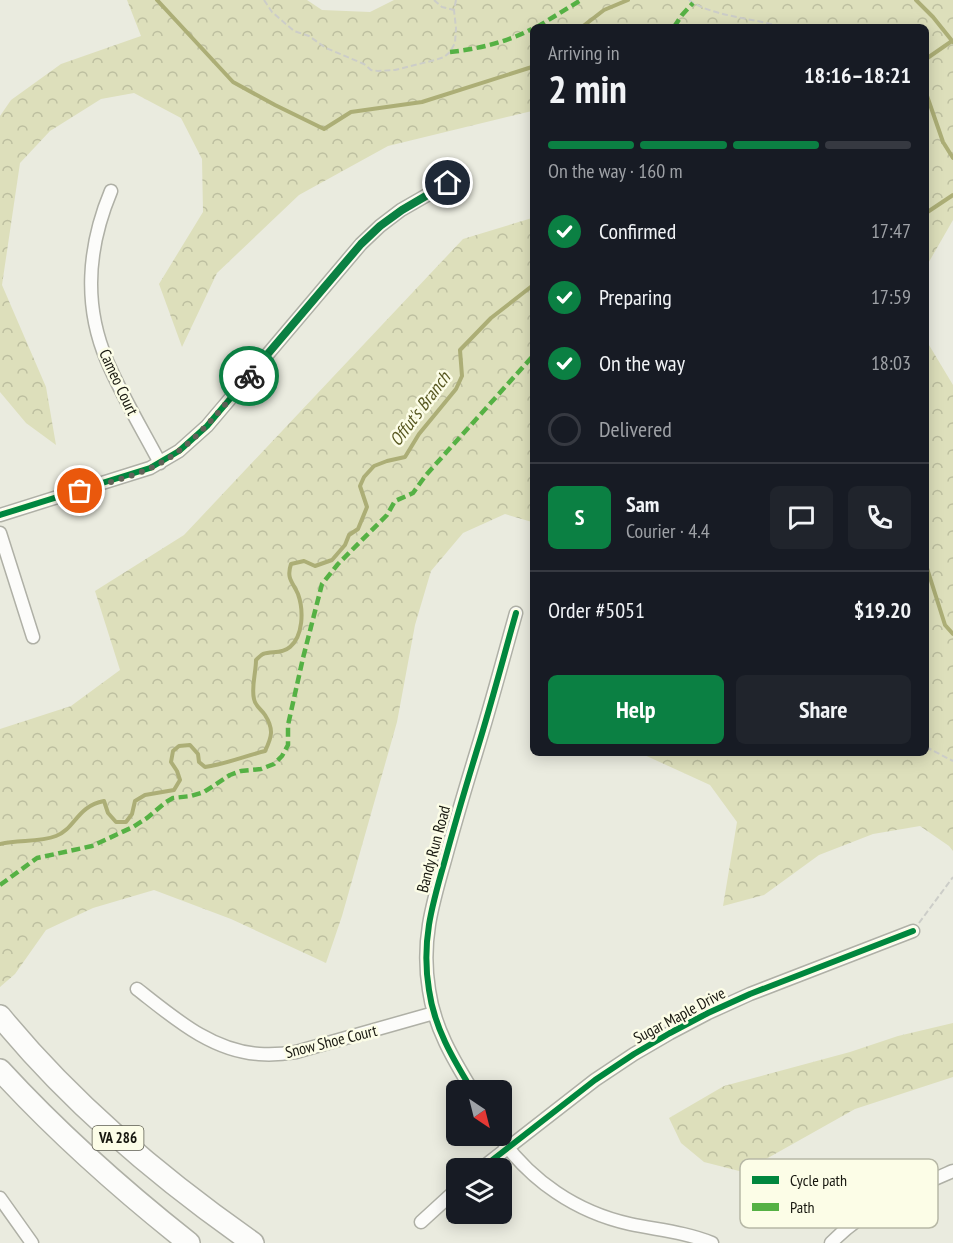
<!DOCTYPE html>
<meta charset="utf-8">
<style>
body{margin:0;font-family:"PT Sans Narrow",sans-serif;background:#20242c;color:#f1f3f6;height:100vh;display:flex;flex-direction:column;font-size:22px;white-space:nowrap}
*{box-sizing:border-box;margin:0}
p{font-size:20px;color:#9ea1a6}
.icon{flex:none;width:33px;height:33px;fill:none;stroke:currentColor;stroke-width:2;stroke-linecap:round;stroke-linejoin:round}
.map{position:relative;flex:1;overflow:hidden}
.side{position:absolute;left:530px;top:24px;width:399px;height:732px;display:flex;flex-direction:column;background:#171b24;border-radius:9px;box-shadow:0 3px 15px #0003}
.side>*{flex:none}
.needle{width:39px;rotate:145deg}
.tools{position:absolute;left:446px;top:1080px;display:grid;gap:12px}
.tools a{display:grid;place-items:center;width:66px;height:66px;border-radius:9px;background:#171b24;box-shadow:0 3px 15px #0003;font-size:30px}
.pin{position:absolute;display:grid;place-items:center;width:51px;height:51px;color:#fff;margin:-26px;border:3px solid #fff;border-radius:50%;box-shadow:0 2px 6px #0007}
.courier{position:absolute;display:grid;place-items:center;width:60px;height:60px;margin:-30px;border:4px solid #0b8043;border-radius:50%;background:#fff;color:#222;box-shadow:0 2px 8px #0007}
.head em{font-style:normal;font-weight:600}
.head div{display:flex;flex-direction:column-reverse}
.head{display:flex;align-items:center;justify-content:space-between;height:102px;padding:0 18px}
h1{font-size:39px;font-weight:600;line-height:45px}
.bar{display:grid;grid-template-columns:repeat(4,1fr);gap:9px 6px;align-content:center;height:72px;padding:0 18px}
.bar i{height:8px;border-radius:4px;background:#363941}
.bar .selected{background:#0b8043}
.bar p{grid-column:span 4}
.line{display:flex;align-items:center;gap:15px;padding:0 18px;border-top:2px solid #363941}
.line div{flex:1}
.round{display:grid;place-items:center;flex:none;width:63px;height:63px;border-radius:9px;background:#20242c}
ol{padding:0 18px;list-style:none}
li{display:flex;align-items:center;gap:18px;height:66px}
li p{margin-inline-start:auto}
li .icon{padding:6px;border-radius:50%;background:#0b8043;color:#fff;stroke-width:4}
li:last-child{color:#9ea1a6}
li i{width:33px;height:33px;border:3px solid #363941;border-radius:50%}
.button{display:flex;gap:12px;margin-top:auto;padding:12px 18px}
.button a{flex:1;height:69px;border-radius:9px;background:#0b8043;color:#fff;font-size:24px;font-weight:600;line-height:69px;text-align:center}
.button a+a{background:#20242c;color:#f1f3f6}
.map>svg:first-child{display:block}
</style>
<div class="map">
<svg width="953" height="1243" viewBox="0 0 953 1243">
<defs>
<pattern id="forest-crowns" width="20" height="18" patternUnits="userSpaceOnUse" patternTransform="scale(1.5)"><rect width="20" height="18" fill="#dddfbb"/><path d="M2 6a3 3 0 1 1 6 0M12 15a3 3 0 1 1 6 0" fill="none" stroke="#bdbfa0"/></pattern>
</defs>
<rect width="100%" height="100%" fill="#eaebdf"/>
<!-- forest -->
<path fill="url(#forest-crowns)" d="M127,0h180l15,10 48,2 24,-12h559v220l-27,47v-240h-394v84l-144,35 -89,49 -82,78 -35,74 -23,-63 44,-72 -1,-53 -21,-41 -47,-25 -33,6 -51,32 -30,32 -18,122 44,102 10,58 -30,-22 -26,-31v-276l11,-16 50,-36 80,-28z
M532,218v304l-27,-8 -42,19 -32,38 -16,54 -18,97 -55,194 -16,47 -95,-44 -77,-29 -61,18 -47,22 -31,44 -15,13v-258l71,-23 49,-36 -25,-79 89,-56 279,-296z
M926,340l27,45v466l-4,-5 -29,-20 -47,8 -54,21 -55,40 -41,11 14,-84 -27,-37 -70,-32h286z
M953,1023v54l-98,32 -112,63 -39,-10 -23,-19 -12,-25 55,-32 126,-34 48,-16z"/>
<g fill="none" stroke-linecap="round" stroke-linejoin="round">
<!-- stream -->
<path stroke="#acae76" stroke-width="4" d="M157,0l76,82 42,23 49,24 27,-17 71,-10 110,-35
M916,0l17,17 20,25
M582,27l22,-17 24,-10
M926,59l26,-18
M926,93l17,49 10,16
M926,213l27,-18
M926,565l19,60 8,9
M0,844c18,-5 38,-1 56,-8 19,-7 21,-30 48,-35l4,12 8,9h10l6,-8 3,-13 10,-6 29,-5 6,-10 -3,-9 -6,-9 2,-11 6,-5 11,-1 8,9 1,8 6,5c21,-3 40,-11 60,-16 7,-14 9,-22 0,-36 -4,-6 -10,-9 -11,-16 -3,-12 2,-26 2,-39 1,-1 5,-5 7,-6 9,-3 19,0 27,-7 13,-11 14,-36 8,-53 -5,-12 -12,-15 -7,-30l13,-3 11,5 17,-6 13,-15 4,-10 9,-6 9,-22 -7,-21 4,-9 10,-11 13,-5 18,-4 14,-23 37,-45 6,-13 -2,-26 31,-32 41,-32"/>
<!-- minor casing -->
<g stroke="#afb0a6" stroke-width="15">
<path id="minor" d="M111,191c-23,55 -28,114 -4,170 15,35 35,68 53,102
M0,515l150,-47 29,-17 28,-25 154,-182 19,-18 21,-16 47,-27
M0,533l33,104
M137,989c36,28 74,62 122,65 13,1 25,0 37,-2l138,-39
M472,1090c-19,-31 -38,-63 -43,-100 -8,-48 3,-85 16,-130 10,-37 21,-74 32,-110 14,-45 26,-91 39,-137
M499,1136c32,45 77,76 131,88 28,6 55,8 82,19
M482,1168l113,-88 39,-26 36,-21 38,-20 42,-19 163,-63
M0,1198l32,45
M421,1222l35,-32
M831,1243c34,-35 78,-53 122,-72"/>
</g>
<!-- trunk casing -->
<g stroke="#afb0a6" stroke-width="24">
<path id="trunk" d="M0,1016c72,88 160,162 253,227
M0,1070c58,63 122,120 189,173"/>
</g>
<!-- path -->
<path stroke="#cccdc8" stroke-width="2" stroke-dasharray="6 3" stroke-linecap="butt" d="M264,0l8,12 22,19 15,5 17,12 38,16 7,6 7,1 17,-1 40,-10 9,-3 6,-5 5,-9 1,-15 -2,-18 2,-10
M434,0l8,7 12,3
M689,0c21,16 68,19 94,27
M926,747l27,14
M919,923l34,-46"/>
<!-- minor -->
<use href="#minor" stroke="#fcfcfa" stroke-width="12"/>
<!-- trunk -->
<use href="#trunk" stroke="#fcfcfa" stroke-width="21"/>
<!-- quiet -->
<path stroke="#55b144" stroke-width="4.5" stroke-dasharray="9 4.5" stroke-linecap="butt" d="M537,27l44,-27
M674,27l8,-12 11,-12
M450,52c28,-3 57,-10 82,-23
M0,885l37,-27 55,-12 41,-19 14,-9 19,-16 7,-4 18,-2 13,-4 26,-17 11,-4 20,-2 13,-5 8,-8 6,-11v-20l15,-67 19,-74 16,-20 49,-49 8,-14 18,-8 13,-18 106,-118"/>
<!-- cycleway casing -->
<g stroke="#fcfde7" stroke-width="10">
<path id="cycleway" d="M0,515l150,-47 29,-17 28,-25 154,-182 19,-18 21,-16 47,-27
M472,1090c-19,-31 -38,-63 -43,-100 -8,-48 3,-85 16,-130 10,-37 21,-74 32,-110 14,-45 26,-91 39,-137
M482,1168l113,-88 39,-26 36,-21 38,-20 42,-19 163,-63"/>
</g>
<!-- cycleway -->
<use href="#cycleway" stroke="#00873e" stroke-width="6"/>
</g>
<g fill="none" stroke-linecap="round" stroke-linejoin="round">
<!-- done -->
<path stroke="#616158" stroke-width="6" stroke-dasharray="0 10.8" d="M80,491c23,-7 48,-13 71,-23 41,-19 69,-58 98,-92"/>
<!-- route -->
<path stroke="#0b8043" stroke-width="8" d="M249,376l112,-132 19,-18 22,-16 46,-27"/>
</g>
<g text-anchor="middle" stroke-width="5" stroke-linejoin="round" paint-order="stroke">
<!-- shield labels -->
<rect fill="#fcfde7" stroke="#5c5c50" stroke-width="1.5" x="92.5" y="1126" width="51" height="24" rx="4.5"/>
<g font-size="15" font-weight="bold" fill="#17170f">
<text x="118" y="1143">VA 286</text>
</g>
<!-- street labels -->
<g font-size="16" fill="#17170f" stroke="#fcfde7">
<text transform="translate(119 382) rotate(65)" y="6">Cameo Court</text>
<text transform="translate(433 849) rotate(-75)" y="6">Bandy Run Road</text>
<text transform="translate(679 1015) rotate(-28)" y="6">Sugar Maple Drive</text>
<text transform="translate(331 1041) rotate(-14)" y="6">Snow Shoe Court</text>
</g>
<!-- water labels -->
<g font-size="18" font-style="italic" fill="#585821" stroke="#fcfde7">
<text transform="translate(420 409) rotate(-53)" y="6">Offut's Branch</text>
</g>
</g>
<!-- legend -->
<rect x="740" y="1159" width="198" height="69" rx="9" fill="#fcfde7" stroke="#b7b8a6" stroke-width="1.5"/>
<rect x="752" y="1176" width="27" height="8" fill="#00873e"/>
<rect x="752" y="1203" width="27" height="8" fill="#55b144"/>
<g font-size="16" fill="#17170f">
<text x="790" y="1186">Cycle path</text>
<text x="790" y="1213">Path</text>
</g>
</svg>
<div class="tools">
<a><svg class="needle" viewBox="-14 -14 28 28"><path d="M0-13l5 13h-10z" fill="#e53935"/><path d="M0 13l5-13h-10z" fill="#9ea1a6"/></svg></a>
<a><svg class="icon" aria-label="layers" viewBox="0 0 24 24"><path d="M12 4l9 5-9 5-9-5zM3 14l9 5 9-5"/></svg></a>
</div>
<div class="pin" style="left:80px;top:491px;background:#ea580c"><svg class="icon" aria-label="bag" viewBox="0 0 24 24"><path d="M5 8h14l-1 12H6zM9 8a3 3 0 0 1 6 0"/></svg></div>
<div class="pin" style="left:448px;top:183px;background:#1f2937"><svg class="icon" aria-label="home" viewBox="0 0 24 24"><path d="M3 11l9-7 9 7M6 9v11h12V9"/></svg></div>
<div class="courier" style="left:249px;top:376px"><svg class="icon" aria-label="bike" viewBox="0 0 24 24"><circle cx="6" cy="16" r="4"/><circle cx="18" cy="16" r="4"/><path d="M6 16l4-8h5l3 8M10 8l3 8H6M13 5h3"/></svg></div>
<section class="side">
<div class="head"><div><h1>2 min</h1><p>Arriving in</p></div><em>18:16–18:21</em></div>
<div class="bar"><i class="selected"></i><i class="selected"></i><i class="selected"></i><i></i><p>On the way · 160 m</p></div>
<ol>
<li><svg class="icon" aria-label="check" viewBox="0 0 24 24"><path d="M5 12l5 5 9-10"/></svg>Confirmed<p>17:47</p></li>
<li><svg class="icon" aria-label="check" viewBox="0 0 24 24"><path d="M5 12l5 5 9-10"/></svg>Preparing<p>17:59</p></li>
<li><svg class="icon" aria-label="check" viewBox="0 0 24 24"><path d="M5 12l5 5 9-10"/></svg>On the way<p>18:03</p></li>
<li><i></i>Delivered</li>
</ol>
<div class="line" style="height:108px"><b class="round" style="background:#0b8043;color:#fff">S</b><div><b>Sam</b><p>Courier · 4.4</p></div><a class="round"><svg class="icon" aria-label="chat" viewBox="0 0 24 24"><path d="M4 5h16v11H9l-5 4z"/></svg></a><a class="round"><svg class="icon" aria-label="phone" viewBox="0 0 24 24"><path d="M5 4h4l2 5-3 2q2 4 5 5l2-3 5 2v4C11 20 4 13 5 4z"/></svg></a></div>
<div class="line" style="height:78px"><div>Order #5051</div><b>$19.20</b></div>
<div class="button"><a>Help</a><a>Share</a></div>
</section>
</div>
